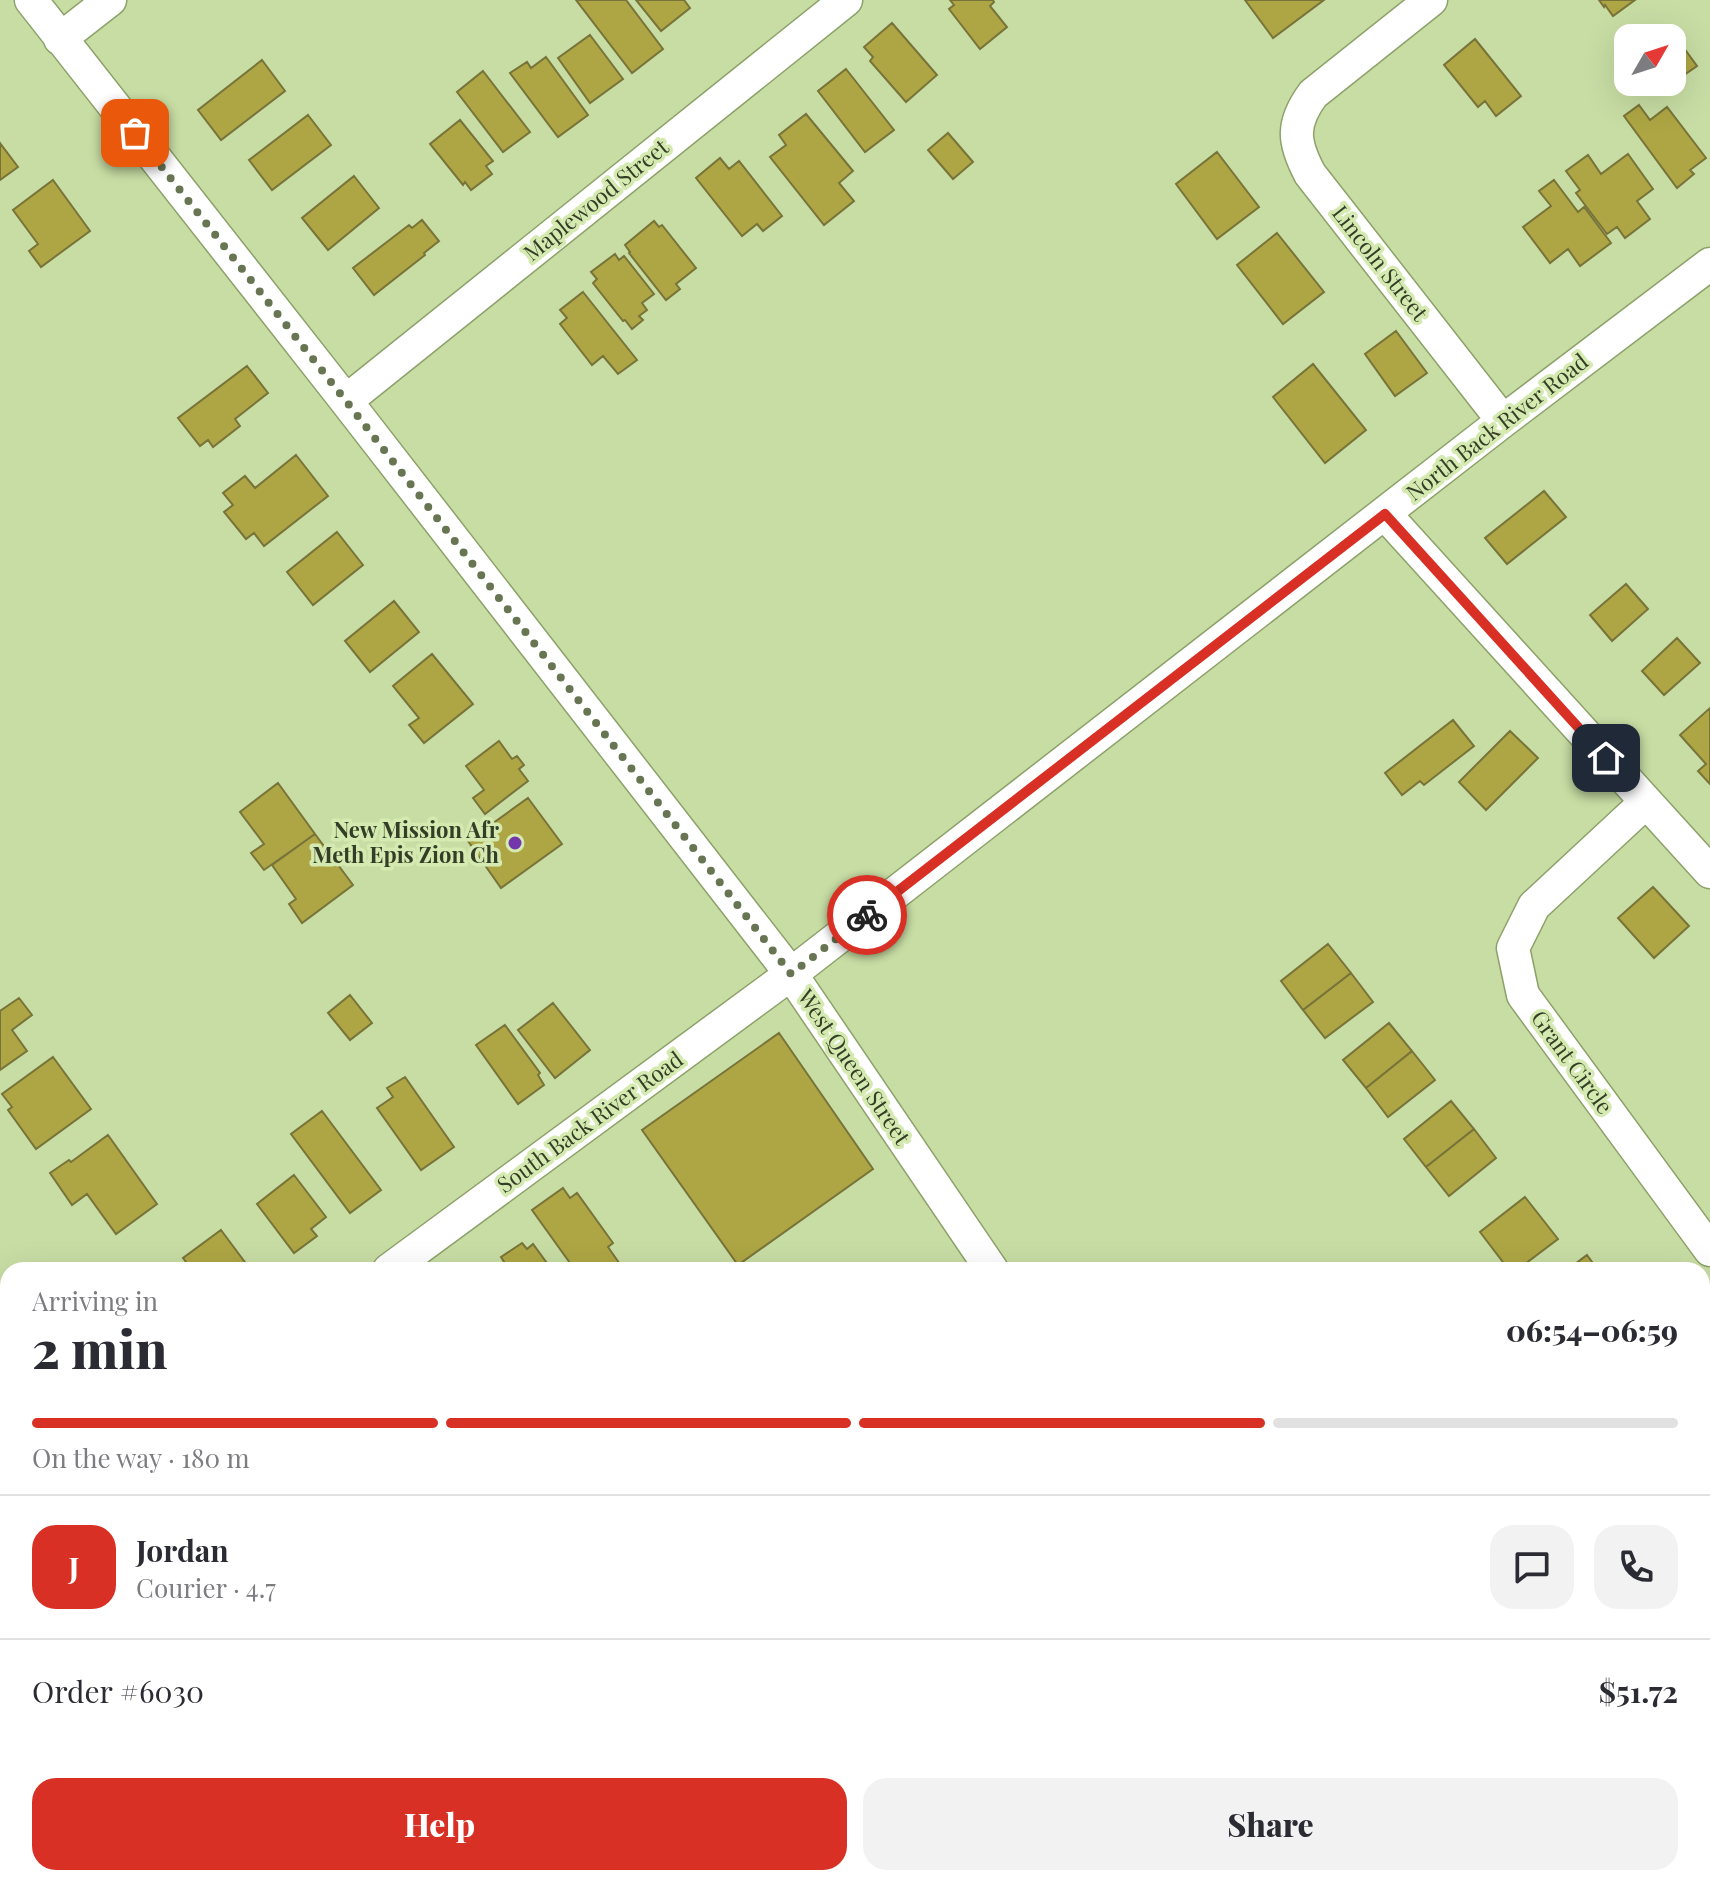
<!DOCTYPE html>
<meta charset="utf-8">
<style>
body{margin:0;font-family:"Playfair Display",serif;background:#f2f2f3;color:#2b2b33;height:100vh;display:flex;flex-direction:column;font-size:30px;white-space:nowrap}
*{box-sizing:border-box;margin:0}
p{font-size:26px;color:#7c7c81}
.icon{flex:none;width:44px;height:44px;fill:none;stroke:currentColor;stroke-width:2;stroke-linecap:round;stroke-linejoin:round}
.map{position:relative;flex:1;overflow:hidden}
.details{position:absolute;left:0px;top:1262px;width:1710px;height:624px;display:flex;flex-direction:column;background:#fff;border-radius:24px 24px 0 0;box-shadow:0 8px 32px #0002}
.details>*{flex:none}
.needle{width:52px;rotate:51deg}
.buttons{position:absolute;left:1614px;top:24px;display:grid;gap:16px}
.buttons a{display:grid;place-items:center;width:72px;height:72px;border-radius:16px;background:#fff;box-shadow:0 8px 32px #0002;font-size:40px}
.pin{position:absolute;display:grid;place-items:center;width:68px;height:68px;color:#fff;margin:-34px;border-radius:16px;box-shadow:0 4px 12px #0006}
.courier{position:absolute;display:grid;place-items:center;width:80px;height:80px;margin:-40px;border:6px solid #d93025;border-radius:50%;background:#fff;color:#222;box-shadow:0 2px 10px #0007}
.overview em{font-style:normal;font-weight:800}
.overview div{display:flex;flex-direction:column-reverse}
.overview{display:flex;align-items:center;justify-content:space-between;height:136px;padding:0 32px}
h1{font-size:52px;font-weight:800;line-height:60px}
.bar{display:grid;grid-template-columns:repeat(4,1fr);gap:12px 8px;align-content:center;height:96px;padding:0 32px}
.bar i{height:10px;border-radius:6px;background:#e1e1e2}
.bar .active{background:#d93025}
.bar p{grid-column:span 4}
.line{display:flex;align-items:center;gap:20px;padding:0 32px;border-top:2px solid #e1e1e2}
.line div{flex:1}
.round{display:grid;place-items:center;flex:none;width:84px;height:84px;border-radius:24px;background:#f2f2f3}
.button{display:flex;gap:16px;margin-top:auto;padding:16px 32px}
.button a{flex:1;height:92px;border-radius:24px;background:#d93025;color:#fff;font-size:32px;font-weight:800;line-height:92px;text-align:center}
.button a+a{background:#f2f2f3;color:#2b2b33}
.map>svg:first-child{display:block}
</style>
<div class="map">
<svg width="1710" height="1886" viewBox="0 0 1710 1886">
<rect width="100%" height="100%" fill="#c8dda4"/>
<!-- building -->
<path fill="#aea644" stroke="#787439" stroke-width="2" d="M576,0h50l37,49 -31,24z
M636,0h48l6,8 -29,23z
M950,0h43l1,2 -4,4 17,21 -27,22 -31,-40 5,-4z
M1245,0h79l-51,38z
M1599,0h36l-22,16 -8,-11 -1,2z
M892,23l45,52 -31,27 -36,-41 3,-4 -9,-10z
M1673,33l24,33 -39,27 -7,-11h21v-44h-6z
M590,35l33,44 -33,24 -32,-45z
M1475,39l46,57 -25,20 -11,-15 -7,6 -34,-42z
M546,57l42,58 -30,22 -48,-64 17,-11 4,6z
M262,60l23,31 -64,49 -23,-30z
M846,69l48,61 -29,22 -47,-61z
M483,71l47,61 -27,20 -46,-60z
M1639,105l11,15 17,-13 39,51 -16,12 4,4 -17,14 -53,-72z
M806,114l47,57 -14,12 15,18 -30,24 -54,-68 16,-12 -7,-10z
M308,115l23,30 -59,45 -23,-30z
M460,120l33,41 -7,5 6,8 -21,16 -6,-8 -2,3 -33,-41z
M948,133l25,29 -20,17 -25,-29z
M0,143l18,24 -18,13z
M1217,152l42,55 -42,32 -41,-55z
M1628,154l25,35 -16,12 13,18 -25,19 -8,-11 -10,7 -31,-41 4,-3 -14,-19 22,-16 13,19z
M720,158l9,11 10,-8 43,55 -19,15 -6,-7 -15,12 -46,-58z
M354,176l25,32 -51,42 -26,-32z
M53,180l37,51 -49,36 -12,-16 9,-7 -25,-34z
M1554,180l24,32 6,-5 27,36 -31,23 -12,-17 -18,14 -27,-36 28,-21 -12,-15z
M422,220l17,21 -15,12 1,2 -51,40 -21,-27 56,-43 3,3z
M654,221l5,6 3,-2 34,43 -20,16 4,5 -14,11 -37,-47 1,-1 -5,-7z
M1277,233l47,59 -41,32 -46,-59z
M615,254l4,6 5,-4 30,38 -12,9 5,7 -8,6 4,4 -11,9 -7,-9 -2,1 -30,-38 4,-4 -6,-7z
M583,292l54,68 -19,14 -15,-18 -11,9 -32,-41 7,-6 -7,-8z
M1396,331l31,42 -32,23 -30,-42z
M1313,364l53,66 -41,33 -52,-66z
M247,366l21,27 -33,26 5,7 -27,21 -5,-7 -8,6 -22,-28z
M296,455l32,41 -64,50 -10,-13 -8,6 -22,-27 9,-7 -10,-12 22,-17 10,12z
M1544,491l22,26 -59,47 -22,-26z
M337,532l26,33 -50,40 -26,-33z
M1626,584l22,25 -36,32 -22,-26z
M394,601l25,31 -49,40 -25,-31z
M1677,638l23,25 -36,32 -22,-24z
M432,654l41,50 -49,39 -15,-18 10,-7 -26,-32z
M1710,708v76l-12,-13 8,-7 -26,-29z
M1453,720l21,26 -50,39 -4,-4 -18,14 -17,-22z
M1510,731l28,27 -52,52 -27,-28z
M499,741l13,18 5,-3 7,9 -5,4 9,12 -43,33 -12,-16 11,-8 -18,-24z
M278,783l37,51 -51,36 -13,-17 13,-9 -24,-32z
M528,798l34,46 -61,44 -33,-47z
M315,834l38,51 -51,38 -13,-19 7,-5 -24,-34z
M1653,887l36,39 -35,32 -36,-40z
M1328,944l23,29 -48,37 -22,-29z
M1351,973l22,29 -48,36 -22,-28z
M350,995l22,28 -22,17 -22,-27z
M19,998l13,17 -20,15 15,21 -27,19v-59z
M553,1003l37,47 -35,28 -37,-48z
M1389,1023l23,28 -46,37 -23,-28z
M505,1025l35,48 -2,2 6,10 -26,19 -42,-59z
M779,1033l94,136 -135,96 -96,-135z
M1412,1051l23,29 -47,37 -22,-29z
M53,1057l38,52 -55,40 -28,-39 4,-3 -10,-13z
M405,1077l49,70 -33,23 -44,-62 16,-11 -6,-9z
M1451,1101l23,28 -48,38 -22,-28z
M322,1111l59,79 -31,23 -59,-79z
M1474,1129l22,29 -47,38 -23,-29z
M108,1135l49,69 -41,30 -29,-40 -15,11 -22,-32 19,-13 2,2z
M294,1175l32,42 -15,12 6,7 -23,17 -37,-49z
M563,1188l7,10 7,-5 36,50 -5,4 16,23h-49l-43,-60z
M1525,1197l33,42 -41,31h-8l-29,-38z
M221,1230l29,39 -58,1 -9,-12z
M522,1243l5,6 6,-5 19,26h-53l7,-5 -5,-8z
M1587,1255l11,15h-31z
M1,1818l7,10v45l-8,6z
M568,1878h61l-11,8h-61z
M977,1878h34l4,8h-32z
M1183,1878h40l-11,8h-26l-5,-7z
M1260,1878h24l5,8h-40z
M1553,1878h45l6,8h-61z"/>
<g fill="none" stroke-linecap="round" stroke-linejoin="round">
<!-- minor casing -->
<g stroke="#8da16a" stroke-width="35">
<path id="minor" d="M31,0l315,401 445,573 201,296
M1431,0l-118,94c-22,30 -20,48 -3,80l193,247
M60,39l50,-39
M346,401l500,-401
M1385,514l325,358
M1646,802l-112,104 -21,42 10,47 187,255
M389,1270l402,-296 712,-553 207,-157
M0,1557l8,-6
M1702,1610l8,-6
M1404,1878l6,8"/>
</g>
<!-- secondary casing -->
<g stroke="#8da16a" stroke-width="47">
<path id="secondary" d="M0,1329l8,11
M0,1479l8,11
M287,1878l5,8
M395,1878l5,8"/>
</g>
<!-- minor -->
<use href="#minor" stroke="#fff" stroke-width="32"/>
<!-- secondary -->
<use href="#secondary" stroke="#fff" stroke-width="44"/>
</g>
<g fill="none" stroke-linecap="round" stroke-linejoin="round">
<!-- done -->
<path stroke="#687552" stroke-width="8" stroke-dasharray="0 14.4" d="M135,133l211,268 445,573 76,-59"/>
<!-- route -->
<path stroke="#d93025" stroke-width="10" d="M867,915l518,-401 221,244"/>
</g>
<!-- markers -->
<circle fill="#7436ab" stroke="#d5eab0" stroke-width="3" cx="515" cy="843" r="8"/>
<g text-anchor="middle" stroke-width="7" stroke-linejoin="round" paint-order="stroke">
<!-- street labels -->
<g font-size="22" fill="#343d26" stroke="#d5eab0">
<text transform="translate(596 200) rotate(-39)" y="8">Maplewood Street</text>
<text transform="translate(1380 263) rotate(52)" y="8">Lincoln Street</text>
<text transform="translate(1497 427) rotate(-38)" y="8">North Back River Road</text>
<text transform="translate(1572 1062) rotate(54)" y="8">Grant Circle</text>
<text transform="translate(854 1067) rotate(56)" y="8">West Queen Street</text>
<text transform="translate(590 1122) rotate(-36)" y="8">South Back River Road</text>
</g>
<!-- poi labels -->
<g font-size="22" font-weight="bold" fill="#343d26" stroke="#d5eab0" text-anchor="end">
<text x="499" y="838">New Mission Afr<tspan x="499" dy="25">Meth Epis Zion Ch</tspan></text>
</g>
</g>
</svg>
<div class="buttons">
<a><svg class="needle" viewBox="-14 -14 28 28"><path d="M0-13l5 13h-10z" fill="#e53935"/><path d="M0 13l5-13h-10z" fill="#7c7c81"/></svg></a>
</div>
<div class="pin" style="left:135px;top:133px;background:#ea580c"><svg class="icon" aria-label="bag" viewBox="0 0 24 24"><path d="M5 8h14l-1 12H6zM9 8a3 3 0 0 1 6 0"/></svg></div>
<div class="pin" style="left:1606px;top:758px;background:#1f2937"><svg class="icon" aria-label="home" viewBox="0 0 24 24"><path d="M3 11l9-7 9 7M6 9v11h12V9"/></svg></div>
<div class="courier" style="left:867px;top:915px"><svg class="icon" aria-label="bike" viewBox="0 0 24 24"><circle cx="6" cy="16" r="4"/><circle cx="18" cy="16" r="4"/><path d="M6 16l4-8h5l3 8M10 8l3 8H6M13 5h3"/></svg></div>
<section class="details">
<div class="overview"><div><h1>2 min</h1><p>Arriving in</p></div><em>06:54–06:59</em></div>
<div class="bar"><i class="active"></i><i class="active"></i><i class="active"></i><i></i><p>On the way · 180 m</p></div>
<div class="line" style="height:144px"><b class="round" style="background:#d93025;color:#fff">J</b><div><b>Jordan</b><p>Courier · 4.7</p></div><a class="round"><svg class="icon" aria-label="chat" viewBox="0 0 24 24"><path d="M4 5h16v11H9l-5 4z"/></svg></a><a class="round"><svg class="icon" aria-label="phone" viewBox="0 0 24 24"><path d="M5 4h4l2 5-3 2q2 4 5 5l2-3 5 2v4C11 20 4 13 5 4z"/></svg></a></div>
<div class="line" style="height:104px"><div>Order #6030</div><b>$51.72</b></div>
<div class="button"><a>Help</a><a>Share</a></div>
</section>
</div>
